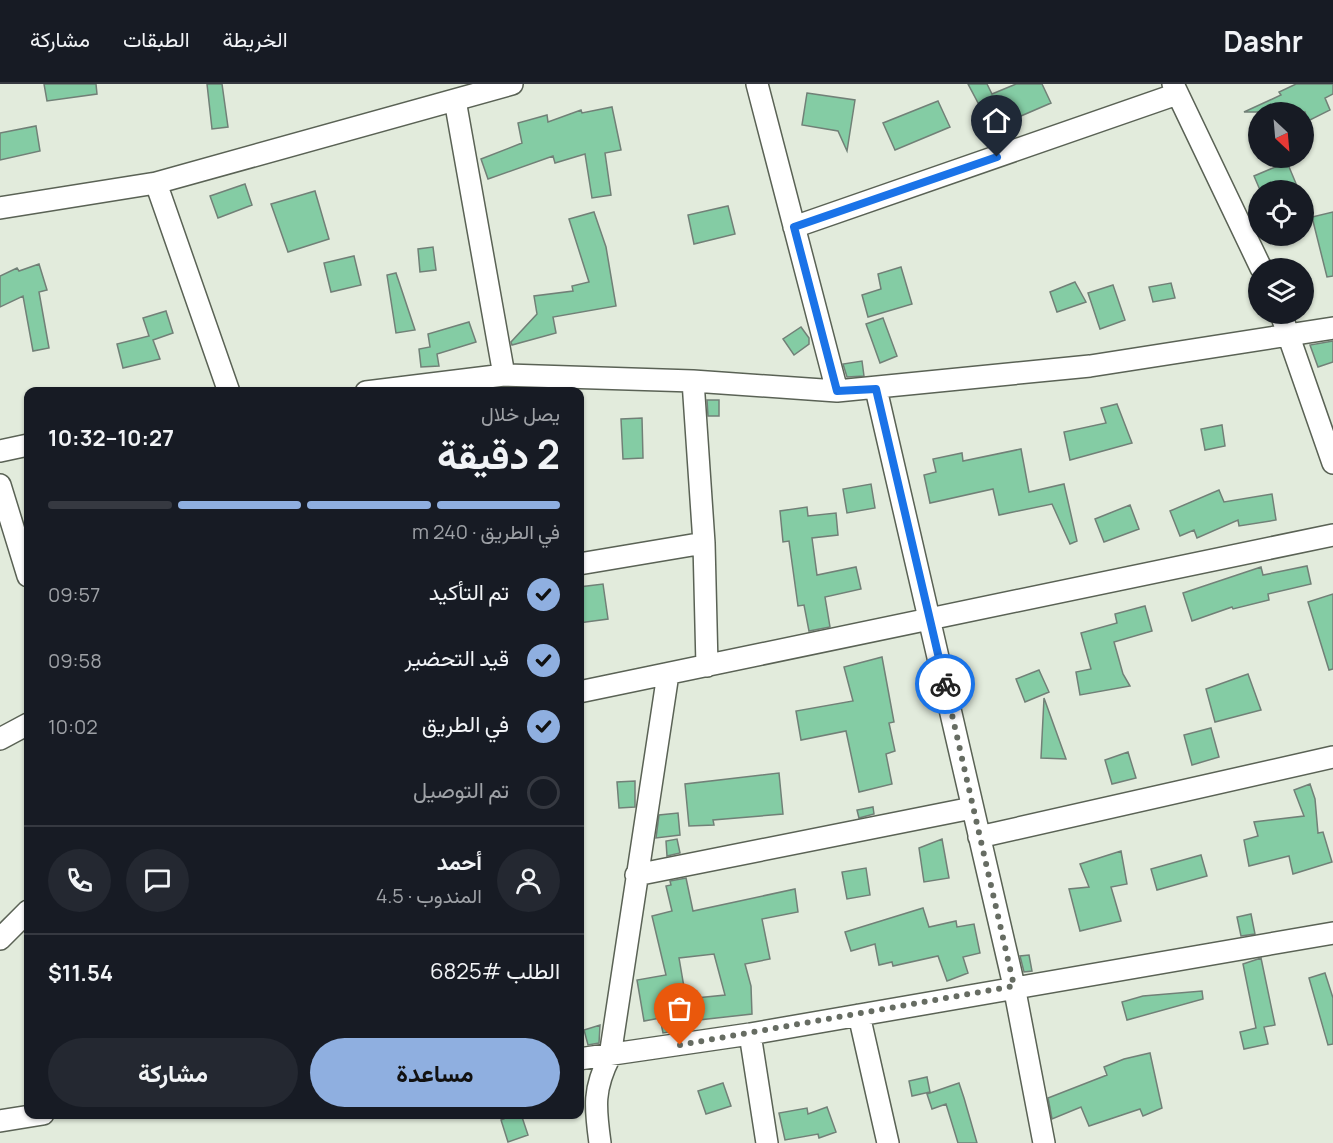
<!DOCTYPE html>
<html lang="ar">
<meta charset="utf-8">
<style>
body{margin:0;font-family:Manrope,Vazirmatn,sans-serif;background:#242831;color:#f1f3f6;direction:rtl;height:100vh;display:flex;flex-direction:column;font-size:22px;white-space:nowrap}
*{box-sizing:border-box;margin:0}
p{font-size:20px;color:#9ea1a6}
.icon{flex:none;width:33px;height:33px;fill:none;stroke:currentColor;stroke-width:2;stroke-linecap:round;stroke-linejoin:round}
.map{position:relative;flex:1;overflow:hidden;direction:ltr}
.side{position:absolute;left:24px;top:303px;width:560px;height:732px;display:flex;flex-direction:column;background:#171b24;border-radius:12px;box-shadow:0 2px 4px #0004;direction:rtl}
.side>*{flex:none}
.needle{width:39px;rotate:154deg}
.fabs{position:absolute;left:1248px;top:18px;display:grid;gap:12px}
.fabs a{display:grid;place-items:center;width:66px;height:66px;border-radius:50%;background:#171b24;box-shadow:0 2px 4px #0004;font-size:30px}
.pin{position:absolute;display:grid;place-items:center;width:51px;height:51px;color:#fff;margin:-62px -26px;border-radius:50% 50% 50% 0;rotate:-45deg;box-shadow:0 0 6px #0007}
.pin .icon{rotate:45deg}
.courier{position:absolute;display:grid;place-items:center;width:60px;height:60px;margin:-30px;border:4px solid #1a73e8;border-radius:50%;background:#fff;color:#222;box-shadow:0 2px 8px #0007}
.headline em{font-style:normal;font-weight:700}
.headline div{display:flex;flex-direction:column-reverse}
.headline{display:flex;align-items:center;justify-content:space-between;height:102px;padding:0 24px}
h1{font-size:39px;font-weight:700;line-height:45px}
.bar{display:grid;grid-template-columns:repeat(4,1fr);gap:9px 6px;align-content:center;height:72px;padding:0 24px}
.bar i{height:8px;border-radius:4px;background:#363941}
.bar .on{background:#8fafe0}
.bar p{grid-column:span 4}
.line{display:flex;align-items:center;gap:15px;padding:0 24px;border-top:2px solid #363941}
.line div{flex:1}
.round{display:grid;place-items:center;flex:none;width:63px;height:63px;border-radius:32px;background:#242831}
ol{padding:0 24px;list-style:none}
li{display:flex;align-items:center;gap:18px;height:66px}
li p{margin-inline-start:auto}
li .icon{padding:6px;border-radius:50%;background:#8fafe0;color:#111;stroke-width:4}
li:last-child{color:#9ea1a6}
li i{width:33px;height:33px;border:3px solid #363941;border-radius:50%}
.action{display:flex;gap:12px;margin-top:auto;padding:12px 24px}
.action a{flex:1;height:69px;border-radius:36px;background:#8fafe0;color:#111;font-size:24px;font-weight:700;line-height:69px;text-align:center}
.action a+a{background:#242831;color:#f1f3f6}
header{display:flex;align-items:center;gap:36px;box-sizing:border-box;height:84px;padding:0 30px;background:#171b24;border-bottom:2px solid #363941}
header strong{font-size:28px}
nav{display:flex;gap:33px;margin-inline-start:auto;font-size:21px}
.map>svg:first-child{display:block}
</style>
<header>
<strong>Dashr</strong>
<nav><a>الخريطة</a><a>الطبقات</a><a>مشاركة</a></nav>
</header>
<div class="map">
<svg width="1333" height="1059" viewBox="0 0 1333 1059">
<rect width="100%" height="100%" fill="#e2ebdc"/>
<!-- building -->
<path fill="#84cca4" stroke="#718077" stroke-width="1.5" fill-rule="evenodd" d="M44,0h52l1,10 -50,7z
M207,0h15l6,43 -16,2z
M968,0h19l5,10 24,-10h26l9,19 -44,19 1,3 -14,8z
M1296,0h37v10l-8,4 5,12 -22,11 -3,-9h-61l37,-17 -2,-3z
M807,9l48,7 -8,51 -9,-20 -36,-6z
M938,17l12,26 -55,23 -12,-27z
M612,23l9,43 -16,3 6,42 -19,3 -7,-44 -30,9 -2,-7 -65,23 -7,-20 41,-16 -4,-20 29,-8 1,7 33,-12 1,3z
M36,42l4,25 -40,9v-27z
M1287,78l10,24 -9,4h-28l-6,-14z
M245,100l7,21 -34,13 -8,-22z
M315,107l14,48 -41,13 -17,-48z
M728,122l7,28 -41,10 -6,-29z
M594,128l12,35 10,59 -63,11 3,16 -44,12 -1,-3 26,-28 -3,-18 39,-5 -1,-5 17,-4 -20,-63z
M1333,128v64l-6,1 -15,-60z
M433,163l3,23 -16,2 -2,-23z
M354,172l7,29 -30,7 -7,-29z
M39,180l8,26 -8,2 10,56 -16,3 -10,-55 -23,11v-31l17,-8 2,3z
M901,183l11,37 -44,13 -6,-22 19,-6 -3,-15z
M396,189l19,57 -19,3 -9,-58z
M1075,198l11,20 -29,10 -7,-20z
M1171,199l4,15 -22,4 -4,-15z
M1113,201l12,35 -25,9 -12,-36z
M166,227l7,22 -20,7 7,19 -37,9 -6,-24 32,-8 -6,-18z
M883,234l14,38 -17,7 -14,-39z
M469,238l7,20 -39,12 2,12 -18,1 -2,-18 11,-2 -2,-13z
M801,243l8,11v6l-15,11 -11,-16z
M1333,257v21l-15,5 -8,-22z
M862,277l2,15 -17,1 -4,-13z
M707,316h12v16h-11z
M1117,320l15,39 -62,17 -6,-28 42,-9 -5,-15z
M642,334l1,40 -20,1 -2,-40z
M1222,341l3,21 -20,4 -4,-21z
M1021,365l8,43 35,-8 13,57 -7,3 -18,-40 -53,11 -6,-26 -63,14 -6,-28 12,-3 -3,-13 29,-6 1,8z
M871,400l4,24 -28,5 -4,-24z
M1219,406l5,12 48,-8 4,26 -37,6 -1,-6 -41,18 -3,-8 -14,6 -10,-25z
M1130,421l9,24 -35,13 -9,-23z
M807,423l1,9 28,-3 2,22 -26,3 5,37 39,-8 5,22 -36,8 5,30 -21,4 -5,-26 -6,1 -9,-65 -6,1 -3,-31z
M1307,482l4,18 -43,10 1,6 -36,9 -1,-2 -40,14 -9,-28 78,-26 2,8z
M603,500l5,35 -29,4v-36z
M1333,510v75l-4,1 -21,-68z
M1145,522l7,25 -38,11 9,32 7,12 -50,9 -4,-23 15,-3 -10,-36 36,-10 -2,-9z
M882,573l12,65 -5,1 6,28 -9,3 6,30 -33,8 -13,-61 -45,9 -5,-29 57,-10 -9,-34z
M1039,586l10,22 -24,10 -9,-23z
M1248,590l13,36 -46,12 -9,-33z
M1044,614l22,61 -25,-1z
M1211,644l8,29 -27,8 -8,-30z
M1128,668l8,26 -24,6 -7,-24z
M779,689l4,41 -70,6 1,5 -25,1 -4,-42z
M635,697v26l-16,1 -2,-26z
M1310,700l5,15 3,34 5,-1 9,30 -39,12 -4,-18 -40,10 -5,-26 14,-4 -4,-14 50,-6 -10,-26z
M873,723l1,7 -15,4 -2,-8z
M678,729l2,22 -24,3 3,-23z
M677,755l3,14 -13,3 -1,-15z
M942,755l7,39 -25,4 -5,-34z
M1121,767l6,33 -16,3 10,34 -41,10 -11,-42 20,-2 -9,-23z
M1201,771l6,21 -50,14 -6,-21z
M866,784l4,27 -23,4 -5,-27z
M686,794l7,33 102,-22 3,23 -36,7 8,40 -25,5 6,22 1,28 -62,7 1,7 -28,5 -3,-15 -16,3 -7,-41 29,-5 -14,-59 20,-5 -6,-25 5,-1 -1,-4zM714,870l11,41 -39,4 -7,-41z
M923,824l6,19 27,-6 1,6 17,-3 6,29 -17,4 5,16 -21,8 -9,-25 -45,10 -1,-4 -13,3 -4,-21 -24,7 -6,-19z
M1251,830l4,20 -14,2 -4,-19z
M1029,871l3,16 -8,1 -4,-16z
M1261,874l14,67 -11,2 4,17 -24,5 -4,-17 16,-4 -13,-64z
M1325,889l8,25v46l-5,1 -19,-67z
M1202,907l1,8 -76,21 -5,-18 21,-6z
M600,941l-1,18 -11,2 -4,-15z
M1150,969l12,55 -19,8 -3,-7 -51,17 -8,-19 -29,12 -4,-21 59,-23 -3,-8 20,-8z
M927,993l3,15 -18,4 -3,-15z
M723,999l8,23 -25,8 -8,-23z
M959,999l5,15 13,45h-19l-12,-39 -14,5 -5,-15z
M827,1023l9,25 -17,6 -1,-4 -33,6 -6,-27 28,-5 1,6z
M515,1030h6l7,21 -20,7 -7,-22z"/>
<g fill="none" stroke-linecap="round" stroke-linejoin="round">
<!-- minor casing -->
<g stroke="#5a6255" stroke-width="24">
<path id="minor" d="M757,0l80,307
M1173,0l88,184
M455,16l49,275
M156,99l73,209
M0,124l156,-25 356,-99
M794,143l383,-133
M1281,230l52,149
M693,297l11,162 3,123
M876,305l138,597 30,157
M366,308l138,-17 189,6 144,10 253,-25 243,-38
M0,367l28,-6
M0,401l28,91
M579,480l125,-21
M579,608l754,-157
M0,655l28,-15
M979,753l354,-80
M636,791l336,-67
M0,855l28,-28
M859,931l29,128
M750,950l17,109
M579,975l171,-25 583,-101
M0,1037l43,-7
M600,1059c-5,-36 -7,-54 10,-87l58,-382"/>
</g>
<!-- minor -->
<use href="#minor" stroke="#fff" stroke-width="21"/>
</g>
<g fill="none" stroke-linecap="round" stroke-linejoin="round">
<!-- done -->
<path stroke="#666c62" stroke-width="6" stroke-dasharray="0 10.8" d="M680,961l334,-59 -69,-302"/>
<!-- route -->
<path stroke="#1a73e8" stroke-width="8" d="M945,600l-69,-295 -39,2 -43,-164 203,-70"/>
</g>
</svg>
<div class="fabs">
<a><svg class="needle" viewBox="-14 -14 28 28"><path d="M0-13l5 13h-10z" fill="#e53935"/><path d="M0 13l5-13h-10z" fill="#9ea1a6"/></svg></a>
<a><svg class="icon" aria-label="locate" viewBox="0 0 24 24"><circle cx="12" cy="12" r="6"/><path d="M12 2v4M12 18v4M2 12h4M18 12h4"/></svg></a>
<a><svg class="icon" aria-label="layers" viewBox="0 0 24 24"><path d="M12 4l9 5-9 5-9-5zM3 14l9 5 9-5"/></svg></a>
</div>
<div class="pin" style="left:680px;top:961px;background:#ea580c"><svg class="icon" aria-label="bag" viewBox="0 0 24 24"><path d="M5 8h14l-1 12H6zM9 8a3 3 0 0 1 6 0"/></svg></div>
<div class="pin" style="left:997px;top:73px;background:#1f2937"><svg class="icon" aria-label="home" viewBox="0 0 24 24"><path d="M3 11l9-7 9 7M6 9v11h12V9"/></svg></div>
<div class="courier" style="left:945px;top:600px"><svg class="icon" aria-label="bike" viewBox="0 0 24 24"><circle cx="6" cy="16" r="4"/><circle cx="18" cy="16" r="4"/><path d="M6 16l4-8h5l3 8M10 8l3 8H6M13 5h3"/></svg></div>
<section class="side">
<div class="headline"><div><h1>2 دقيقة</h1><p>يصل خلال</p></div><em>10:27–10:32</em></div>
<div class="bar"><i class="on"></i><i class="on"></i><i class="on"></i><i></i><p>في الطريق · 240 m</p></div>
<ol>
<li><svg class="icon" aria-label="check" viewBox="0 0 24 24"><path d="M5 12l5 5 9-10"/></svg>تم التأكيد<p>09:57</p></li>
<li><svg class="icon" aria-label="check" viewBox="0 0 24 24"><path d="M5 12l5 5 9-10"/></svg>قيد التحضير<p>09:58</p></li>
<li><svg class="icon" aria-label="check" viewBox="0 0 24 24"><path d="M5 12l5 5 9-10"/></svg>في الطريق<p>10:02</p></li>
<li><i></i>تم التوصيل</li>
</ol>
<div class="line" style="height:108px"><a class="round"><svg class="icon" aria-label="person" viewBox="0 0 24 24"><circle cx="12" cy="8" r="4"/><path d="M4 21q1-7 8-7t8 7"/></svg></a><div><b>أحمد</b><p>المندوب · 4.5</p></div><a class="round"><svg class="icon" aria-label="chat" viewBox="0 0 24 24"><path d="M4 5h16v11H9l-5 4z"/></svg></a><a class="round"><svg class="icon" aria-label="phone" viewBox="0 0 24 24"><path d="M5 4h4l2 5-3 2q2 4 5 5l2-3 5 2v4C11 20 4 13 5 4z"/></svg></a></div>
<div class="line" style="height:78px"><div>الطلب #6825</div><b>$11.54</b></div>
<div class="action"><a>مساعدة</a><a>مشاركة</a></div>
</section>
</div>
